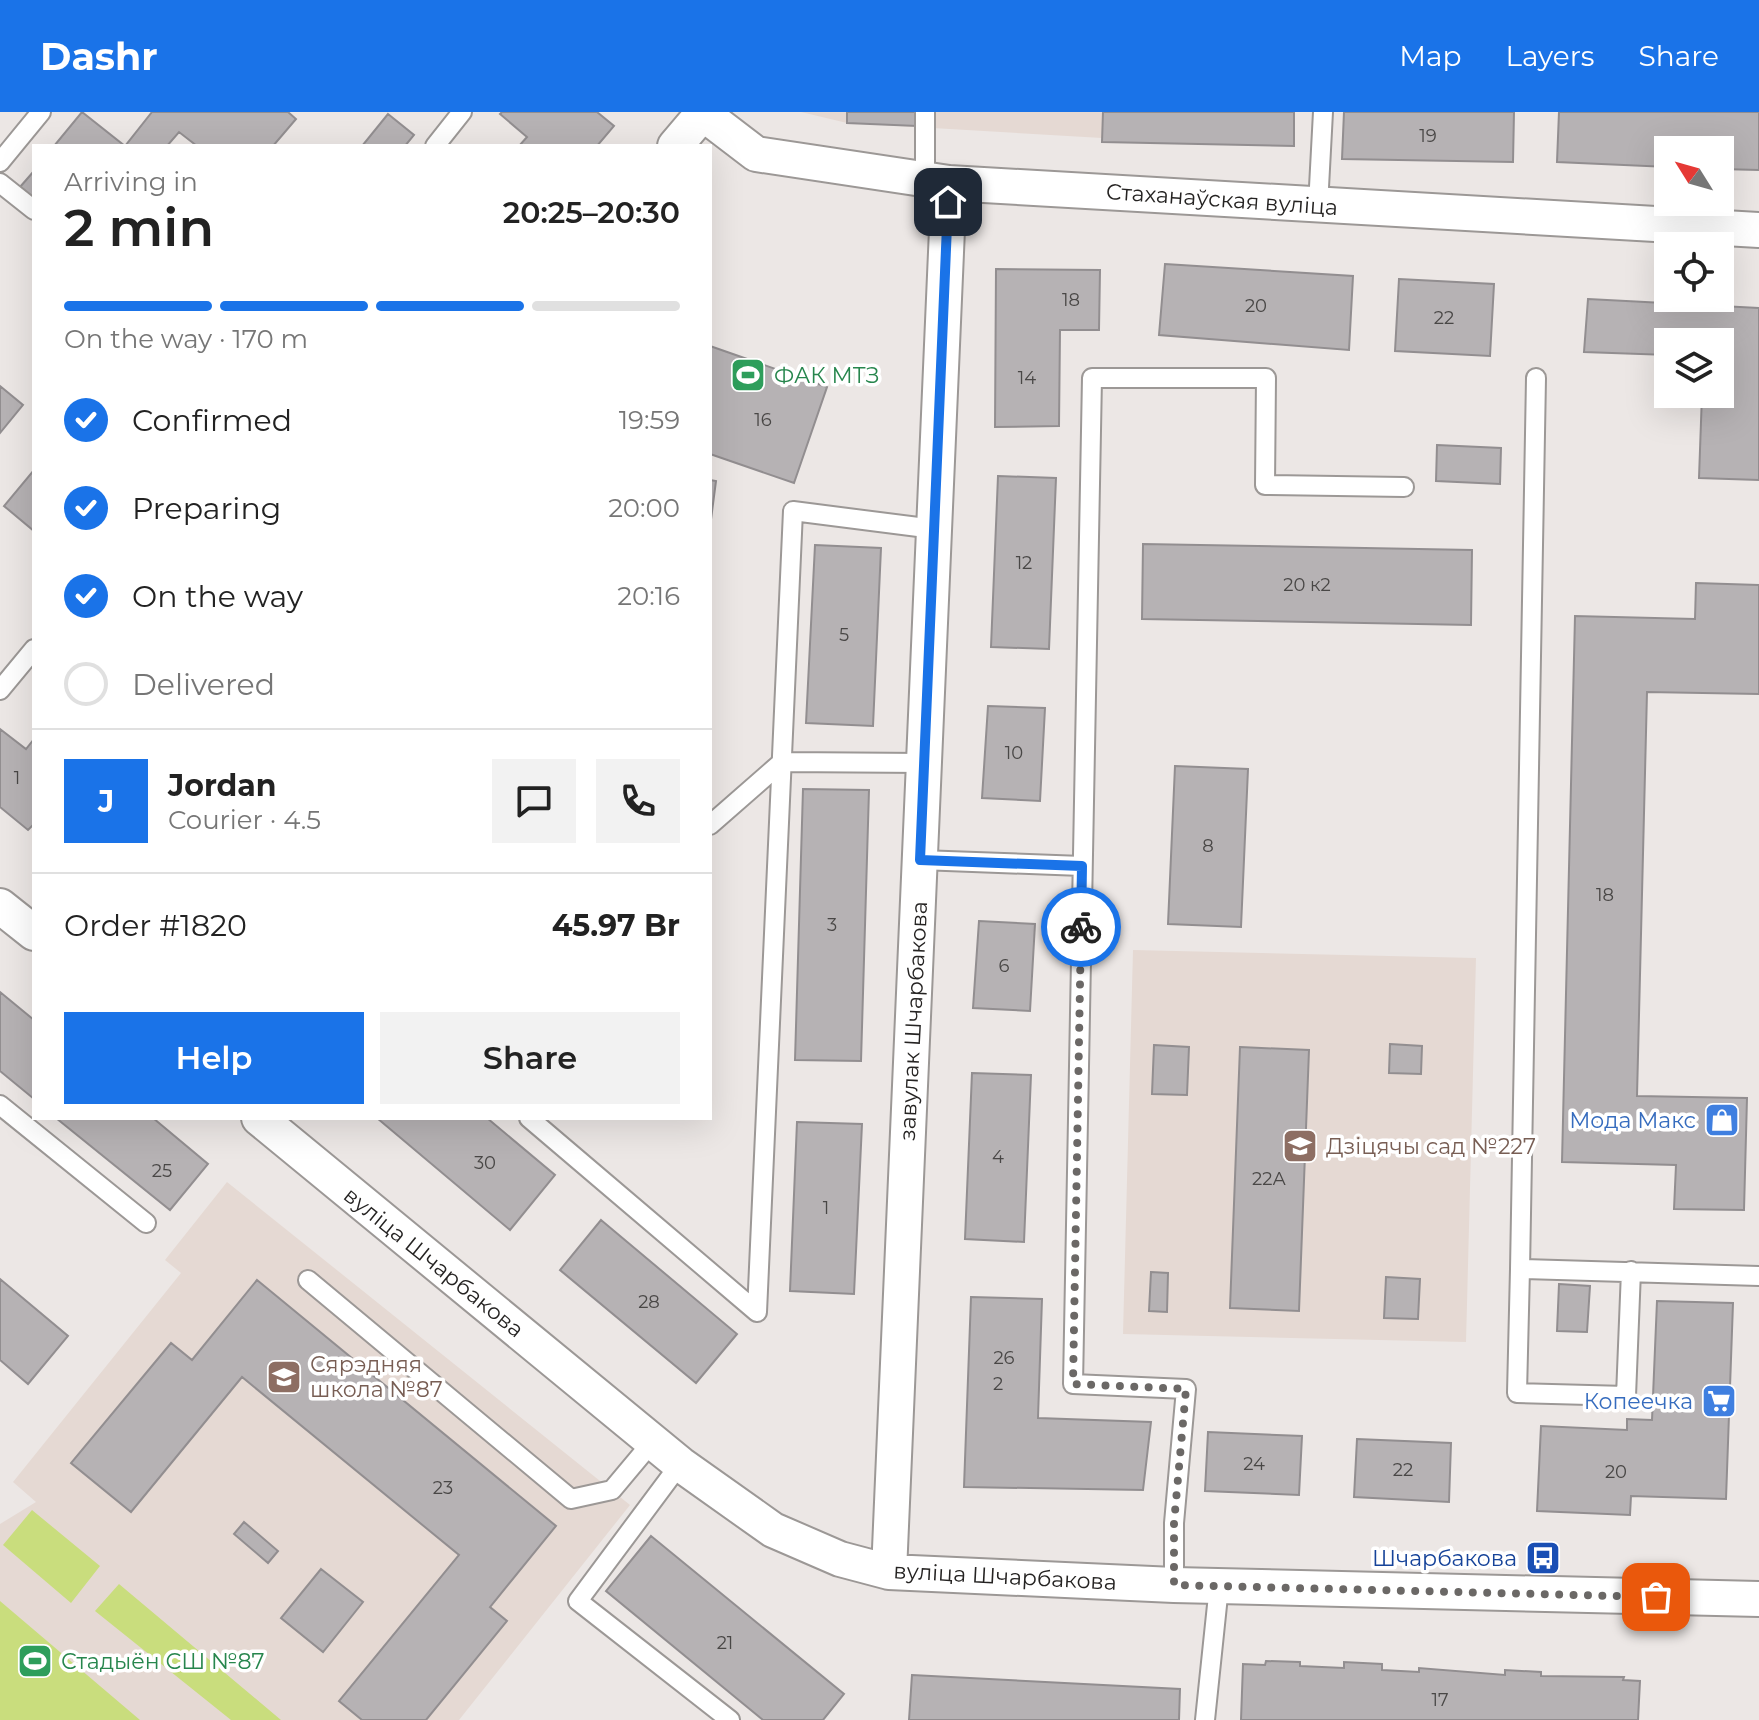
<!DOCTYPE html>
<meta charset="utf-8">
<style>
body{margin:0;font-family:Montserrat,sans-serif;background:#f2f2f2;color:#222;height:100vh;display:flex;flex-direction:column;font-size:30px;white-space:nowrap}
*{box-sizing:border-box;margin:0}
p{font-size:26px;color:#767676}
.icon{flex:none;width:44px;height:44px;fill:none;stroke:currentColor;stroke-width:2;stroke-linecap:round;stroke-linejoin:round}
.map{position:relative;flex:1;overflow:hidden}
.details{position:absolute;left:32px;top:32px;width:680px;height:976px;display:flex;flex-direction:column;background:#fff;border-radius:0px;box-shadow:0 8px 32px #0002}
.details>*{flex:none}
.needle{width:52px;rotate:307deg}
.fabs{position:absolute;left:1654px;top:24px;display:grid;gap:16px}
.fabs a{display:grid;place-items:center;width:80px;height:80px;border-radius:0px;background:#fff;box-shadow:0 8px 32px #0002;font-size:40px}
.pin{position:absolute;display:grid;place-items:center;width:68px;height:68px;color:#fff;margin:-34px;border-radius:16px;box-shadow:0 4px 12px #0006}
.courier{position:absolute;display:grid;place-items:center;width:80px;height:80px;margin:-40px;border:6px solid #1a73e8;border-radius:50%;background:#fff;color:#222;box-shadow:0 2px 10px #0007}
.head em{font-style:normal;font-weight:600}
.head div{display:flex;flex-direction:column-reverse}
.head{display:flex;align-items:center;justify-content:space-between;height:136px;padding:0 32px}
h1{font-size:52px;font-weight:600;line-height:60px}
.bar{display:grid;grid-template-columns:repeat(4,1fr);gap:12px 8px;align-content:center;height:96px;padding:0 32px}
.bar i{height:10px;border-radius:6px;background:#e0e0e0}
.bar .on{background:#1a73e8}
.bar p{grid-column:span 4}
.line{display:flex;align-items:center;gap:20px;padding:0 32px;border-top:2px solid #e0e0e0}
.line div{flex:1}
.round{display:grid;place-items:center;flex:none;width:84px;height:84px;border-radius:0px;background:#f2f2f2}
ol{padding:0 32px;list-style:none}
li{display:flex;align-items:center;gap:24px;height:88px}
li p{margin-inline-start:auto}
li .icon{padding:8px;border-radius:50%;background:#1a73e8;color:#fff;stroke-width:4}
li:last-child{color:#767676}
li i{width:44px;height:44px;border:4px solid #e0e0e0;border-radius:50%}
.button{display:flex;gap:16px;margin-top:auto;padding:16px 32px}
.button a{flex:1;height:92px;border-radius:0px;background:#1a73e8;color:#fff;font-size:32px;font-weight:600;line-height:92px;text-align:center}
.button a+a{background:#f2f2f2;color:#222}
header{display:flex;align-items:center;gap:48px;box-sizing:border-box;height:112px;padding:0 40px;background:#1a73e8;color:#fff}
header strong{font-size:38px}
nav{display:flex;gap:44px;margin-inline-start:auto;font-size:28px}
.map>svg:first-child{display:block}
</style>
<header>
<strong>Dashr</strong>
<nav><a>Map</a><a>Layers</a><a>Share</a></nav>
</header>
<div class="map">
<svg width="1759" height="1608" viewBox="0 0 1759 1608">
<rect width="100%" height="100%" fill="#ece7e5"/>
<!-- built -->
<path fill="#e5d9d3" d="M801,0h302l-1,26 -255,-15z
M1133,838l343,8 -10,384 -343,-8z
M227,1070l403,323 -171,215h-459v-196l36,-22 -23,-20 168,-209 -16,-13z"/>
<!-- green -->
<path fill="#c9dd7d" d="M32,1398l68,56 -29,37 -68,-58z
M119,1472l162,136h-50l-136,-109z
M0,1489l140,119h-140z"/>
<!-- building -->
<path fill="#b6b2b4" stroke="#928e90" stroke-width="2" d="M82,0l43,34 27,-34h136l8,7 -23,27h-76l-18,-14 -12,14h-113z
M502,0h95l17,14 -17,20h-78l8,-9 -27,-23z
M847,0h70v14l-70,-3z
M1103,0h191v34l-192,-4z
M1344,0h170l-1,50 -171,-3z
M1559,0h200v58l-39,-1v-19h-52v17l-111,-5z
M388,2l26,21 -9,11h-43z
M34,59v28l-14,-12z
M1165,152l188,12 -4,74 -190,-15z
M996,157l104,1 -1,60h-39l-1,96 -64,1z
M1399,167l95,5 -4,72 -95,-5z
M1588,187l171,9v172l-60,-2 3,-84h18v-52h-52v13l-84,-3z
M710,234l117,41 -33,96 -84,-29z
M0,274l23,19 -23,28z
M1437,333l64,3 -1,36 -64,-3z
M34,358v61l-30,-25z
M998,364l58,2 -7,171 -58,-2z
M710,368l6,1 -6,46z
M1143,432l329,6 -1,75 -329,-6z
M815,433l66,3 -8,178 -67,-3z
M1696,471l63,2v109l-112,-2 -10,404 110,2 -3,112 -70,-1 2,-44 -114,-3 13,-546 120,3z
M988,594l57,2 -5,93 -58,-3z
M0,617l26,20 8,-10v85l-6,6 -28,-23z
M1175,654l73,3 -7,158 -73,-3z
M803,677l66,1 -8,271 -66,-1z
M979,809l56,3 -5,87 -57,-3z
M0,880l34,28v79l-34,-28z
M1390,932l32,2 -1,28 -32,-1z
M1154,933l35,2 -2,48 -35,-1z
M1240,935l69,3 -10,261 -69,-3z
M972,961l59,2 -7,167 -59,-3z
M56,1006h97l55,46 -38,46z
M377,1006h110l68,57 -45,55z
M797,1010l65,2 -8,170 -64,-3z
M601,1108l136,114 -41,49 -136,-113z
M1151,1160l17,1 -1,39 -18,-1z
M1386,1165l34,2 -2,40 -34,-1z
M0,1167l68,57 -40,48 -28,-24z
M257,1168l299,246 -66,81 17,14 -81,99h-64l-23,-19 120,-146 -217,-178 -111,135 -60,-49 100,-120 21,17z
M1559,1172l31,2 -3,46 -30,-1z
M971,1185l71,2 -4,119 113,4 -8,68 -179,-3z
M1657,1189l76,2 -7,196 -95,-3 -1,19 -93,-4 4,-85 86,4v-11l25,1z
M1208,1320l94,4 -3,59 -94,-4z
M1357,1327l94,4 -2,59 -95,-5z
M244,1410l34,29 -10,12 -34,-29z
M651,1424l193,158 -21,26h-60l-157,-129z
M321,1457l42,33 -40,50 -42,-34z
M1266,1549l34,1v4l44,2v-6l38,2v6l37,2v-4l86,7v-5l36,2v4l83,1 -1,3 17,1 -2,39h-397l2,-56 22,1z
M912,1563l268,14 -1,31h-270z"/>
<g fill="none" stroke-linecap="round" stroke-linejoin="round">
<!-- service casing -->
<g stroke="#9c9896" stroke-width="22">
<path id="service" d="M435,34l27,-34
M0,50l41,-50
M925,68v-68
M0,71l34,27
M1318,94l5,-94
M0,578l34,-41
M710,713l72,-63 143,1
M920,748l162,6
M0,993l146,118
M529,1006l228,194
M1520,1157l16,-891
M1631,1159l-5,125 -109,-3 3,-124 239,7
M308,1168l263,219 41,-9 41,-49
M757,1200l36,-801 141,18
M680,1352l-102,137 152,119
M1174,1473v-62l12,-134 -113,-5 19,-1006h174l-1,107 139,2
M1205,1608l14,-134"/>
</g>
<!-- minor casing -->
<g stroke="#9c9896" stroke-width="38">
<path id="minor" d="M701,0l55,42 193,29 810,47
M675,34l28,-33
M0,794l34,27
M259,1006l421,346 93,66 67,29 49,13 285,13 585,14
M889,1460l60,-1389"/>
</g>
<!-- service -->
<use href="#service" stroke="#fff" stroke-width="18"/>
<!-- minor -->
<use href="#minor" stroke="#fff" stroke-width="34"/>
</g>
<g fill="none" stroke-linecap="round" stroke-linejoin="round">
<!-- done -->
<path stroke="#6b6866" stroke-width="8" stroke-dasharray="0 14.4" d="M1081,815l-8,457 113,5 -12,134v62l482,12"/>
<!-- route -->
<path stroke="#1a73e8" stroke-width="10" d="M948,90l-28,658 162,6 -1,61"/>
</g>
<!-- icons -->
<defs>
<g id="stadium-square" transform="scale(1.8)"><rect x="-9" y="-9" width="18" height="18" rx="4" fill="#2e9e5b" stroke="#fff"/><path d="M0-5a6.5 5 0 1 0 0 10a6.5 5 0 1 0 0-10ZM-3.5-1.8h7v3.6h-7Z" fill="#fff"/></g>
<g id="shop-square" transform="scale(1.8)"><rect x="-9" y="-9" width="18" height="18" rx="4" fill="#3f7fe0" stroke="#fff"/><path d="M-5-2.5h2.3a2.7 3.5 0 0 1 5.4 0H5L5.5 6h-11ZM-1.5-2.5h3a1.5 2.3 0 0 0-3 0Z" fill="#fff"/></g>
<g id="school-square" transform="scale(1.8)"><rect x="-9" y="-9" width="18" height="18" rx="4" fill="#8d6e63" stroke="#fff"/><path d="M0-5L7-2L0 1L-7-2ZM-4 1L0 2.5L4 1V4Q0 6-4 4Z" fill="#fff"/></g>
<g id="supermarket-square" transform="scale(1.8)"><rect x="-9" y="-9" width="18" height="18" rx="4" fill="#3f7fe0" stroke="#fff"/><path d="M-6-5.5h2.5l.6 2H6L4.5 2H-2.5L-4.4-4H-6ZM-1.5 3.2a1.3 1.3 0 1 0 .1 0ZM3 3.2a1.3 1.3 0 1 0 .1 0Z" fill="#fff"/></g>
<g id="bus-square" transform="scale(1.8)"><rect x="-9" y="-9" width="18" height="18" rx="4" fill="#1a4fb4" stroke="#fff"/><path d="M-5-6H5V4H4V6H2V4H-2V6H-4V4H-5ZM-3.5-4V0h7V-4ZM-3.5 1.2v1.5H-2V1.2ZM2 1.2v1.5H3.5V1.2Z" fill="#fff"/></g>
</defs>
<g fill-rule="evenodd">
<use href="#stadium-square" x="748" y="263"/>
<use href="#shop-square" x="1722" y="1008"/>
<use href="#school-square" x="1300" y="1034"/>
<use href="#school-square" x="284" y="1265"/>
<use href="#supermarket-square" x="1719" y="1289"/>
<use href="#bus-square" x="1543" y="1446"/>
<use href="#stadium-square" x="35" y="1549"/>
</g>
<g text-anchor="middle" stroke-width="7" stroke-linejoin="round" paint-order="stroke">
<!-- number labels -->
<g font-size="18" fill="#494746">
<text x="1428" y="30">19</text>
<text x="1071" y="194">18</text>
<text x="1256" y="200">20</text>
<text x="1444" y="212">22</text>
<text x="1027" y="272">14</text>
<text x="763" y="314">16</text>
<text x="1024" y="457">12</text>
<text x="1307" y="479">20 к2</text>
<text x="844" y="529">5</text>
<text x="1014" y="647">10</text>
<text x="17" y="672">1</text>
<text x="1208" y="740">8</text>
<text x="1605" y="789">18</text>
<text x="832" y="819">3</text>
<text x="1004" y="860">6</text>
<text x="998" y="1051">4</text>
<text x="485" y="1057">30</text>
<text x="162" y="1065">25</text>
<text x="1269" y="1073">22А</text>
<text x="826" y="1102">1</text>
<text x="649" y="1196">28</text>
<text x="1004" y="1252">26</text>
<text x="998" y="1278">2</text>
<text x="1254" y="1358">24</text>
<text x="1403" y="1364">22</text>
<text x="1616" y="1366">20</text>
<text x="443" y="1382">23</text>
<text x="725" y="1537">21</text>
<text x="1440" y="1594">17</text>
</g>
<!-- street labels -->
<g font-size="22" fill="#252322" stroke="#fff">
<text transform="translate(1222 87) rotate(4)" y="8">Стаханаўская вуліца</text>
<text transform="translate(913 909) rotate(-87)" y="8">завулак Шчарбакова</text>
<text transform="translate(434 1150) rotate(39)" y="8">вуліца Шчарбакова</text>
<text transform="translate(1005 1464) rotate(3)" y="8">вуліца Шчарбакова</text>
</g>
<!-- leisure labels -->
<g font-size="22" fill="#27864d" stroke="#fff" text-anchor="start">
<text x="774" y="271">ФАК МТЗ</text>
<text x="61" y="1557">Стадыён СШ №87</text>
</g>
<!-- shop labels -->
<g font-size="22" fill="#366cbe" stroke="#fff" text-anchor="end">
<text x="1696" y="1016">Мода Макс</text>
<text x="1693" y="1297">Копеечка</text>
</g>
<!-- education labels -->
<g font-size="22" fill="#785e54" stroke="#fff" text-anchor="start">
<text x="1326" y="1042">Дзіцячы сад №227</text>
<text x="310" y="1260">Сярэдняя<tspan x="310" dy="25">школа №87</tspan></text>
</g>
<!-- transit labels -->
<g font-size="22" fill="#164399" stroke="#fff" text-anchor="end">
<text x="1517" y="1454">Шчарбакова</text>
</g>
</g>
</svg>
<div class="fabs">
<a><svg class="needle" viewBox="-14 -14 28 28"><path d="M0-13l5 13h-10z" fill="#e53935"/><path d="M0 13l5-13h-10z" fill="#767676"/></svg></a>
<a><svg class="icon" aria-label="locate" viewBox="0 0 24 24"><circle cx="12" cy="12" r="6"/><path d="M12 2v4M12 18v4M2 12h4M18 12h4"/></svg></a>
<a><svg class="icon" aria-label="layers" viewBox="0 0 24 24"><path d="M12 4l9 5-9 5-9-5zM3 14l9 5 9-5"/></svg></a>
</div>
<div class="pin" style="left:1656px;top:1485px;background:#ea580c"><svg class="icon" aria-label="bag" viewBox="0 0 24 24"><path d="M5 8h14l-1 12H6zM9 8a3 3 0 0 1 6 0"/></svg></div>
<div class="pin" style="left:948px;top:90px;background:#1f2937"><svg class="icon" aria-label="home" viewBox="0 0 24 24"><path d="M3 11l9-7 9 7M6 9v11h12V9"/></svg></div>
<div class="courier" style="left:1081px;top:815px"><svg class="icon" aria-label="bike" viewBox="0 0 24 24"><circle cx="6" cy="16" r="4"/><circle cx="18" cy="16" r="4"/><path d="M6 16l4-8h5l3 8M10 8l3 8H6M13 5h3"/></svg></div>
<section class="details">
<div class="head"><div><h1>2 min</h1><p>Arriving in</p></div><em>20:25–20:30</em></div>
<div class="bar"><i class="on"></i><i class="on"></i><i class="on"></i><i></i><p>On the way · 170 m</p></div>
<ol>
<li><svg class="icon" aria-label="check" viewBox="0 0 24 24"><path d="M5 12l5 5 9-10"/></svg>Confirmed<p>19:59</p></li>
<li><svg class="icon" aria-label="check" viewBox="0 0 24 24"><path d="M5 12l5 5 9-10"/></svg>Preparing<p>20:00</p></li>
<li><svg class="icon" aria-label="check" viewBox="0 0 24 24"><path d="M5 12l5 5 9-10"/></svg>On the way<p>20:16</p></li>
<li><i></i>Delivered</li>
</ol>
<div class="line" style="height:144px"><b class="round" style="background:#1a73e8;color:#fff">J</b><div><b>Jordan</b><p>Courier · 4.5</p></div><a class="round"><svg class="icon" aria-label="chat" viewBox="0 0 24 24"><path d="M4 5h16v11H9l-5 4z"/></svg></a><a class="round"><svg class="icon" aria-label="phone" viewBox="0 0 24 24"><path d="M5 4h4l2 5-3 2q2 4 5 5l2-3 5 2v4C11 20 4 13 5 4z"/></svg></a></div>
<div class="line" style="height:104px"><div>Order #1820</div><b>45.97 Br</b></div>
<div class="button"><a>Help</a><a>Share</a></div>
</section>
</div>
